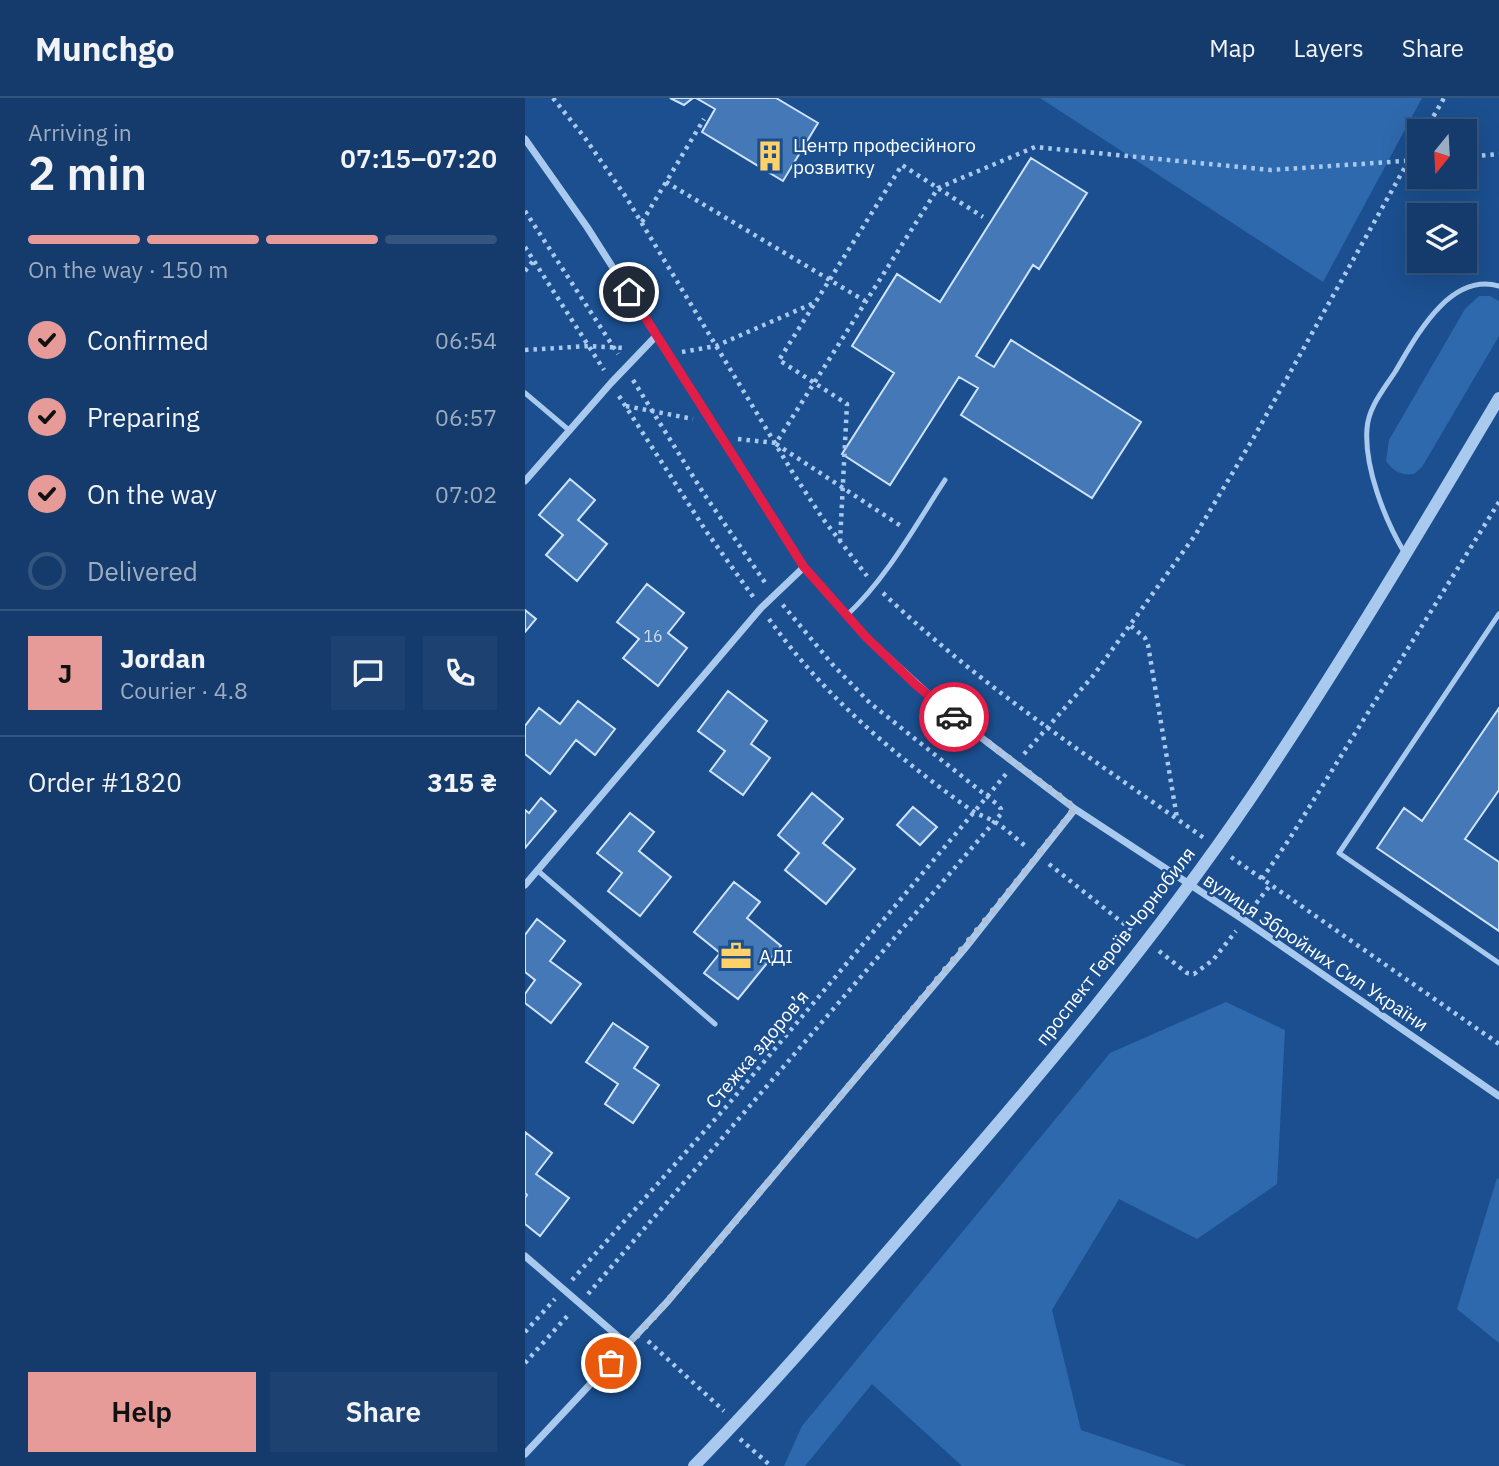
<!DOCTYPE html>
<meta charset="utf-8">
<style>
body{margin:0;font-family:"IBM Plex Sans",sans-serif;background:#1d4271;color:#f1f3f6;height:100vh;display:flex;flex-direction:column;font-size:26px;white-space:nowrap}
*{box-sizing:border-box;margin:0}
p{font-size:23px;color:#9dadc1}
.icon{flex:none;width:38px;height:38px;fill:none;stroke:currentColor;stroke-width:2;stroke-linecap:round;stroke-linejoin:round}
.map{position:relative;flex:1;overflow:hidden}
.side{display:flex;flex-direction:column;background:#143b6b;width:525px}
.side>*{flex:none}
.needle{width:46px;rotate:198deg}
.tools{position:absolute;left:882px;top:21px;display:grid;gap:14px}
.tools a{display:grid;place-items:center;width:70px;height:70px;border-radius:0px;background:#143b6b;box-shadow:0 7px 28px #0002,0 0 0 2px #33557e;font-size:35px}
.pin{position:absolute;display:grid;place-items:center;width:60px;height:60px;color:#fff;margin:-30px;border:4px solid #fff;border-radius:50%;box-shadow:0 2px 7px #0007}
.courier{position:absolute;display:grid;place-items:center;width:70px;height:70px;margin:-35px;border:5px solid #e11d48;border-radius:50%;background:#fff;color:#222;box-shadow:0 2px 9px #0007}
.summary em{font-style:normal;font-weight:600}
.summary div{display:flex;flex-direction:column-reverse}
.summary{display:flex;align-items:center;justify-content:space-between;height:119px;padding:0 28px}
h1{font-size:46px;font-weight:600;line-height:52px}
.bar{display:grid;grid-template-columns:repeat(4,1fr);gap:10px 7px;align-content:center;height:84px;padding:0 28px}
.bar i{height:9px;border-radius:5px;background:#33557e}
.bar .active{background:#e69b98}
.bar p{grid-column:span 4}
.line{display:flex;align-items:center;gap:18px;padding:0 28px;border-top:2px solid #33557e}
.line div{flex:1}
.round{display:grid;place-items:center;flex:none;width:74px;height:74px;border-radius:0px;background:#1d4271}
ol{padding:0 28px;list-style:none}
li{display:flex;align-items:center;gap:21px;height:77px}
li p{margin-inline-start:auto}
li .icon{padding:7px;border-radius:50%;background:#e69b98;color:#111;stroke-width:4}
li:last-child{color:#9dadc1}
li i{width:38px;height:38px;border:4px solid #33557e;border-radius:50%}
.button{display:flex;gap:14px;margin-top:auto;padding:14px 28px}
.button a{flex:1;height:80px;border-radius:0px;background:#e69b98;color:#111;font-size:28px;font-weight:600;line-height:80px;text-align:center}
.button a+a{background:#1d4271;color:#f1f3f6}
header{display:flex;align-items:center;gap:42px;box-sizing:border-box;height:98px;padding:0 35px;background:#143b6b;border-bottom:2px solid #33557e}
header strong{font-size:33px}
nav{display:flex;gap:38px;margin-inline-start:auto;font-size:24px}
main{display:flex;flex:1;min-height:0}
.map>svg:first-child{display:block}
</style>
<header>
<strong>Munchgo</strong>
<nav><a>Map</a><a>Layers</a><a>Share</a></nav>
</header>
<main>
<section class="side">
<div class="summary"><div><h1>2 min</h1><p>Arriving in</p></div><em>07:15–07:20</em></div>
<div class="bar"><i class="active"></i><i class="active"></i><i class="active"></i><i></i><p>On the way · 150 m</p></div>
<ol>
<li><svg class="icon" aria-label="check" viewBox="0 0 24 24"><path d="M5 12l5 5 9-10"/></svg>Confirmed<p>06:54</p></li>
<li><svg class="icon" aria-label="check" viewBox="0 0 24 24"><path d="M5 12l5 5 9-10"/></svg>Preparing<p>06:57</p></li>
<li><svg class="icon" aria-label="check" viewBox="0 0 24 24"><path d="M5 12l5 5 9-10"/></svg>On the way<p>07:02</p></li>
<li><i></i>Delivered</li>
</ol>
<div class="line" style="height:126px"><b class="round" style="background:#e69b98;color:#111">J</b><div><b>Jordan</b><p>Courier · 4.8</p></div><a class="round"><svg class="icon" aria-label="chat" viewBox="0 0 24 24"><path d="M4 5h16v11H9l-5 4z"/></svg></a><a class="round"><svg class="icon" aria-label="phone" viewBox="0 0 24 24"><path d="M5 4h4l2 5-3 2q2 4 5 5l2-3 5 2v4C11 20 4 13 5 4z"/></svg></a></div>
<div class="line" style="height:91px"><div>Order #1820</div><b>315 ₴</b></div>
<div class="button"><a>Help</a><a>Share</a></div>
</section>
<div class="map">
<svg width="974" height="1368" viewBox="0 0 974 1368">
<rect width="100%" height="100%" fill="#1b4f8f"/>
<!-- green -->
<path fill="#2e69ad" d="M515,0h382l-99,184z
M954,198h11l9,5v35l-77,131 -8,7c-12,2 -21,-3 -28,-13l3,-21 76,-131z
M701,904l59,28 -8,154 -80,55 -78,-40 -67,111 29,120 106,36h-225l-90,-82 -67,82h-21l18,-40 308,-373z
M972,1080l2,1v164l-42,-34z"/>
<!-- building -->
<path fill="#4478b7" stroke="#cfe3fa" stroke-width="2" d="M145,0h23l-9,7z
M171,0h80l42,25 -35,58 -81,-49 13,-23z
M506,60l56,35 -48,76 -6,-4 -57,91 18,11 17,-27 130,82 -49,76 -131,-83 17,-27 -19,-11 -69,108 -48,-31 52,-81 -42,-27 45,-72 43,28z
M45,381l25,21 -17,20 29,24 -30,37 -31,-26 17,-20 -24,-20z
M122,486l37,29 -16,20 19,15 -29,38 -35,-28 16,-19 -22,-17z
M0,512l11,9 -11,13z
M203,593l39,30 -16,23 19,14 -27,37 -33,-24 15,-20 -27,-20z
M53,603l37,28 -20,26 -19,-15 -26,34 -25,-20v-28l14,-18 21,16z
M974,610v82l-34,49 34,23v69l-122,-83 27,-40 18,13z
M287,695l31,26 -20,24 32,26 -29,35 -41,-34 14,-17 -21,-18z
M16,700l15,13 -31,37v-38l4,3z
M388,709l24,20 -17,18 -23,-20z
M105,715l24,19 -15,19 32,26 -31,39 -32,-25 14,-18 -25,-20z
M209,784l26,20 -13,16 34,28 -43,53 -34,-26 16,-20 -26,-21z
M12,821l28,22 -15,20 31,23 -30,39 -26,-20v-9l10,-14 -10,-8v-37z
M88,925l35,24 -14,21 25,17 -26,38 -28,-19 13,-20 -32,-22z
M0,1034l27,21 -16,21 33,24 -29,38 -15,-12v-26l2,-3 -2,-2z"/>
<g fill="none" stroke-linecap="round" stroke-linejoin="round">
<!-- path -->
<path stroke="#a9c9ee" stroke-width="4.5" stroke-dasharray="3.5 5" stroke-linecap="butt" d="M28,0l32,40 41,59 167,276 30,46 44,57
M900,33l19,-33
M940,59l34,-3
M141,84l199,119
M0,113l93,143
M117,124l62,-103
M0,149l79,123
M0,173l8,-10
M0,252l64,-4 36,2
M157,254l34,-6 98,-43
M108,282l71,114 62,90
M94,298l87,135 48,67
M101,308l67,13
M213,341l38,4 162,-255 97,-41 236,23 148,-10
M251,346l125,82
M315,444l7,-138 -68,-44 123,-195 81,52
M358,495c97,93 211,167 321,245
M244,521c54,76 126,137 202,191 7,5 16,7 24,12 12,7 22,18 33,26
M606,528l14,12 3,7 29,173
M499,656l69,-78 103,-142 58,-97 165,-295
M706,759l268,187
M524,766l84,67
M737,781l28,-41 209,-336
M726,812l20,-26
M634,853l28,22 7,1 19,-14 23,-29
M47,1182l154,-173 280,-333
M63,1196l413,-480v-5l-3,-4 -128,-102 -37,-38 -51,-61
M0,1234l30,-33
M123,1243l76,70
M0,1265l45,-50
M215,1341l31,27"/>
<!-- service -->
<path stroke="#a9c9ee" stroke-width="5" d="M0,295l45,38
M879,454c-19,-32 -40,-85 -37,-123 1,-21 17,-40 28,-57 21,-35 54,-100 104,-86
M974,516l-160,239 160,110
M321,518c41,-38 69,-90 99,-136
M12,772l178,154"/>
<!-- minor -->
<path stroke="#a9c9ee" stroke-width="7" d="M0,41l62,88 217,340 62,70 83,76 126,96 169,111 255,176
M0,383l86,-98 45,-47
M0,787l236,-277 43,-41
M0,1158l103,89
M0,1356l143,-153 298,-354 109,-138"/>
<!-- tertiary -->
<path stroke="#a9c9ee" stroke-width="12" d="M169,1368c83,-85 160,-176 238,-266 112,-129 222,-260 318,-401 88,-130 169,-266 249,-401"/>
</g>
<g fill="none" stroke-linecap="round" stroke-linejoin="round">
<!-- done -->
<path stroke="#afc1d8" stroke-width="7" stroke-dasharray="0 12.6" d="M86,1265c59,-62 113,-128 167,-193 101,-119 201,-239 297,-362l-121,-91"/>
<!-- route -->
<path stroke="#e11d48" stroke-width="9" d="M104,194l175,275 62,70 49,47 39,33"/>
</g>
<!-- icons -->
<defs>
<g id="building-bare" transform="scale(2.415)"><path d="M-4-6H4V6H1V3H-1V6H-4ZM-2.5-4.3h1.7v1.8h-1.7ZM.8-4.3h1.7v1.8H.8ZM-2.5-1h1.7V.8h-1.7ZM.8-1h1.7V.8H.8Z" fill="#ffd166" stroke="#1b4f8f" stroke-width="2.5" paint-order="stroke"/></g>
<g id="office-bare" transform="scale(2.415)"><path d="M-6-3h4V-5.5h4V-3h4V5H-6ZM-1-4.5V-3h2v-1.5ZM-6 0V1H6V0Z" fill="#ffd166" stroke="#1b4f8f" stroke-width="2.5" paint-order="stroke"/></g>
</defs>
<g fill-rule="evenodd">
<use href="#building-bare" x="245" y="58"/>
<use href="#office-bare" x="211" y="858"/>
</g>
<g text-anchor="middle" stroke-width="5" stroke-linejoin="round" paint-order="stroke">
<!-- number labels -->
<g font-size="16" fill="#d0dded">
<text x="128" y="544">16</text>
</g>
<!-- poi labels -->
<g font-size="19" fill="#fff" stroke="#1b4f8f" text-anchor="start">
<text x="268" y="54">Центр професійного<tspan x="268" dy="22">розвитку</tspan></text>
<text x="234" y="865">АДІ</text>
</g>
<!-- street labels -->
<g font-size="19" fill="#fff" stroke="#1b4f8f">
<text transform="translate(590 848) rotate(-52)" y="7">проспект Героїв Чорнобиля</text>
<text transform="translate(791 854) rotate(34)" y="7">вулиця Збройних Сил України</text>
<text transform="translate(232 951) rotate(-50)" y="7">Стежка здоров’я</text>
</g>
</g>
</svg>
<div class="tools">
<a><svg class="needle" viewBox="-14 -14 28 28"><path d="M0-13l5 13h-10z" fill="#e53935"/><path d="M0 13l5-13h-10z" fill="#9dadc1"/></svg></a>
<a><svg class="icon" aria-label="layers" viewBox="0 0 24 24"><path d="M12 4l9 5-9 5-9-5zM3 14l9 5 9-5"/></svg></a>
</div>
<div class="pin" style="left:86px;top:1265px;background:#ea580c"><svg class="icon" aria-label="bag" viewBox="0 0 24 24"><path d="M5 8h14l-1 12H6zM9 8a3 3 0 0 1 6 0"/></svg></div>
<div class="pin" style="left:104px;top:194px;background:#1f2937"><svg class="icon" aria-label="home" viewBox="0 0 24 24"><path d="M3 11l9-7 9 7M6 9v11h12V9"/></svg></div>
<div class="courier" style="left:429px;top:619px"><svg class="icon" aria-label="car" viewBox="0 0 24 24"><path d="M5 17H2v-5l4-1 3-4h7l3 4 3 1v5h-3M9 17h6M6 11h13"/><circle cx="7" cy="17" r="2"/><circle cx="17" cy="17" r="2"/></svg></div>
</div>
</main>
